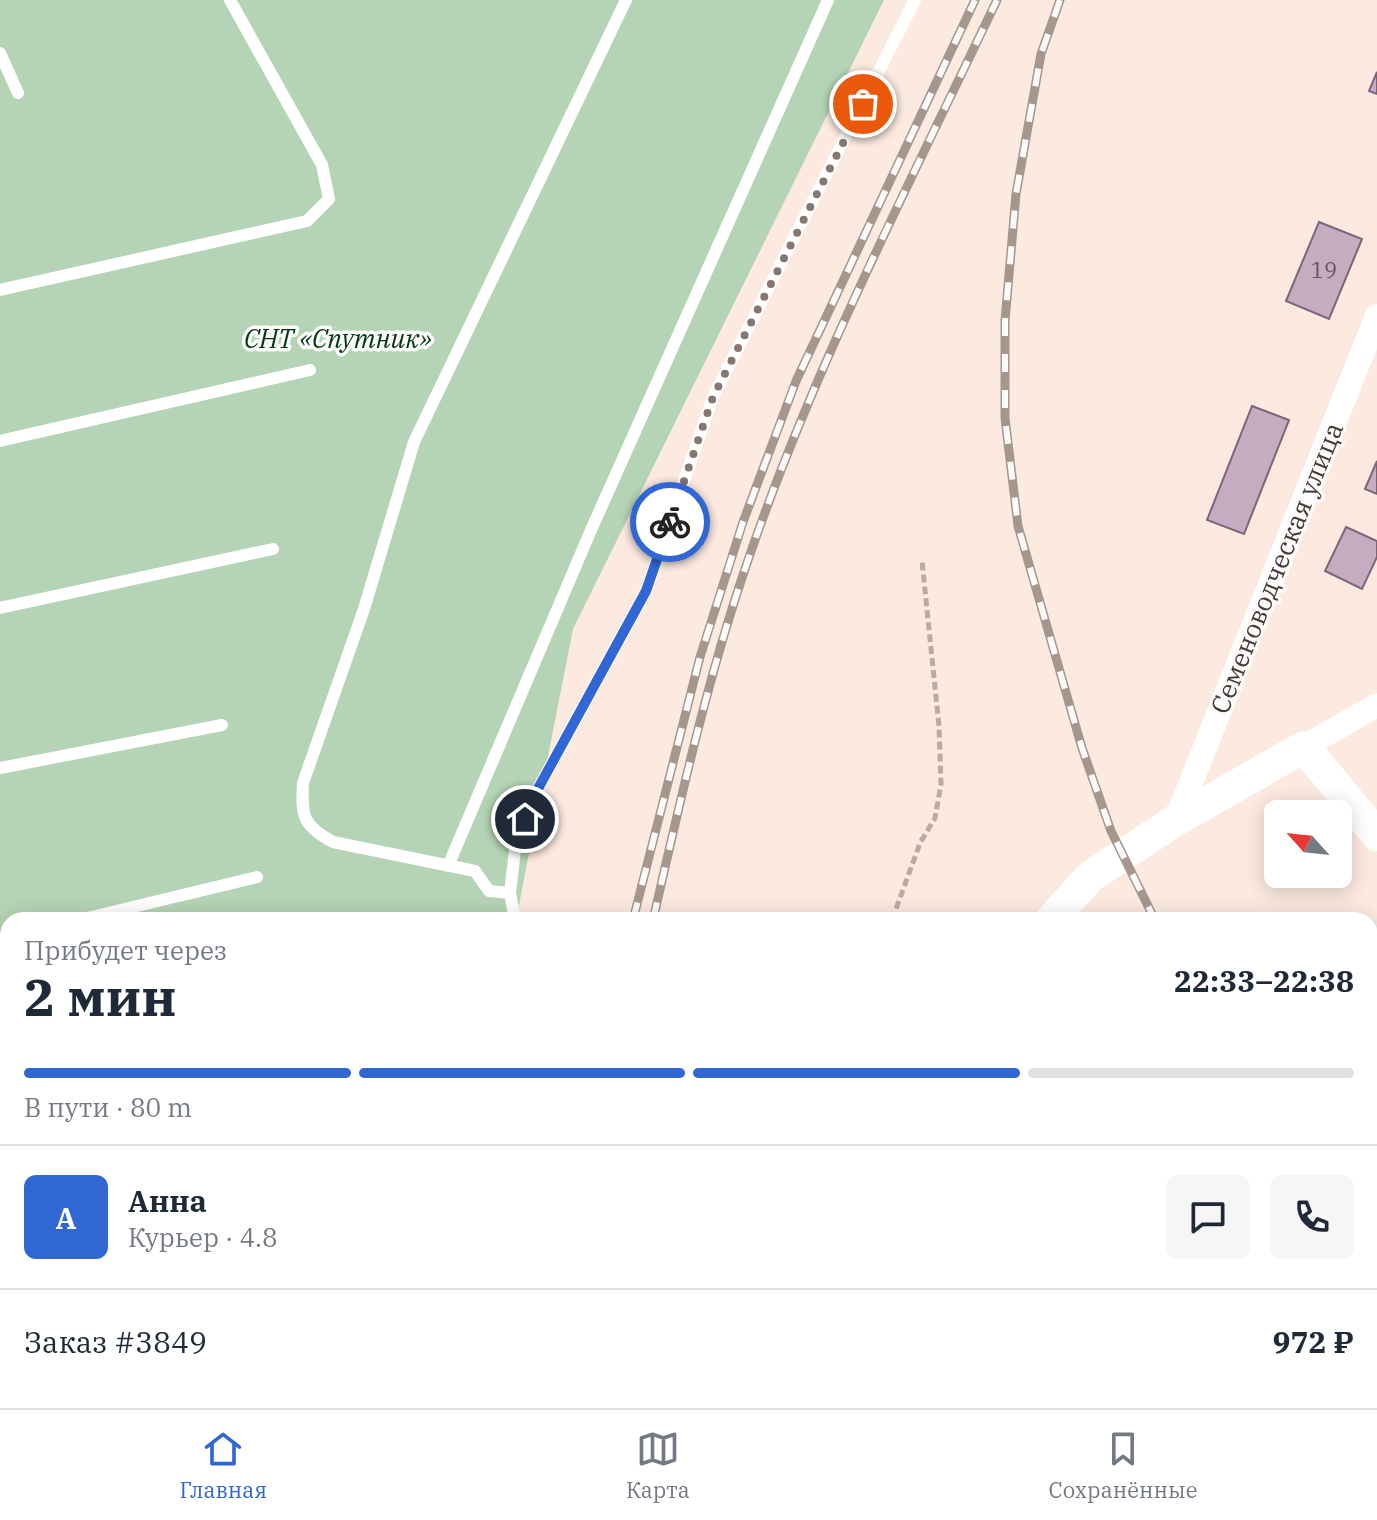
<!DOCTYPE html>
<html lang="ru">
<meta charset="utf-8">
<style>
body{margin:0;font-family:"IBM Plex Serif",serif;background:#f6f6f7;color:#1f2937;height:100vh;display:flex;flex-direction:column;font-size:30px;white-space:nowrap}
*{box-sizing:border-box;margin:0}
p{font-size:26px;color:#747a83}
.icon{flex:none;width:44px;height:44px;fill:none;stroke:currentColor;stroke-width:2;stroke-linecap:round;stroke-linejoin:round}
.map{position:relative;flex:1;overflow:hidden}
.details{position:absolute;left:0px;top:912px;width:1378px;height:496px;display:flex;flex-direction:column;background:#fff;border-radius:24px 24px 0 0;box-shadow:0 4px 20px #0003}
.details>*{flex:none}
.needle{width:52px;rotate:297deg}
.buttons{position:absolute;left:1264px;top:800px;display:grid;gap:16px}
.buttons a{display:grid;place-items:center;width:88px;height:88px;border-radius:12px;background:#fff;box-shadow:0 4px 20px #0003;font-size:40px}
.pin{position:absolute;display:grid;place-items:center;width:68px;height:68px;color:#fff;margin:-34px;border:4px solid #fff;border-radius:50%;box-shadow:0 2px 8px #0007}
.courier{position:absolute;display:grid;place-items:center;width:80px;height:80px;margin:-40px;border:6px solid #3067d5;border-radius:50%;background:#fff;color:#222;box-shadow:0 2px 10px #0007}
.summary em{font-style:normal;font-weight:800}
.summary div{display:flex;flex-direction:column-reverse}
.summary{display:flex;align-items:center;justify-content:space-between;height:136px;padding:0 24px}
h1{font-size:52px;font-weight:800;line-height:60px}
.bar{display:grid;grid-template-columns:repeat(4,1fr);gap:12px 8px;align-content:center;height:96px;padding:0 24px}
.bar i{height:10px;border-radius:6px;background:#e0e1e3}
.bar .selected{background:#3067d5}
.bar p{grid-column:span 4}
.line{display:flex;align-items:center;gap:20px;padding:0 24px;border-top:2px solid #e0e1e3}
.line div{flex:1}
.round{display:grid;place-items:center;flex:none;width:84px;height:84px;border-radius:12px;background:#f6f6f7}
.tabs{display:flex;justify-content:space-around;align-items:center;height:112px;border-top:2px solid #e0e1e3;background:#fff;font-size:22px;color:#747a83}
.tabs a{display:grid;justify-items:center;gap:4px}
.tabs .selected{color:#3067d5}
.map>svg:first-child{display:block}
</style>
<div class="map">
<svg width="1377" height="1408" viewBox="0 0 1377 1408">
<rect width="100%" height="100%" fill="#fceae0"/>
<!-- industrial -->
<path fill="#f2dbd1" d="M1177,1400h123l16,8h-139z"/>
<!-- green -->
<path fill="#b5d4b5" d="M0,0h884l-311,629 -57,291h-508v461l-8,-4z
M42,1400h380l-1,8h-364z"/>
<!-- forest -->
<path fill="#92c093" d="M805,1400h89l-2,8h-89z"/>
<!-- building -->
<path fill="#c6acc0" stroke="#7c6577" stroke-width="2" d="M1377,72v22l-8,-3z
M1319,222l43,17 -33,80 -43,-18z
M1252,406l37,14 -45,114 -37,-14z
M1377,461v33l-12,-5z
M1346,527l31,14v16l-15,32 -37,-18z
M1177,1400h30v8h-30z
M1235,1400h65l16,8h-66z"/>
<g fill="none" stroke-linecap="round" stroke-linejoin="round">
<!-- path -->
<path stroke="#baaba2" stroke-width="5" stroke-dasharray="8 4" stroke-linecap="butt" d="M892,920l28,-77 15,-25 6,-34 -2,-58 -17,-165
M0,1392l8,4
M16,1400l15,8
M694,1408l1,-8"/>
<!-- service -->
<path stroke="#fff" stroke-width="12" d="M0,53l18,40
M0,290l307,-69 22,-22 -7,-34 -92,-165
M0,441l310,-71
M0,608l273,-59
M0,768l222,-43
M448,866l143,-336 237,-530
M510,893l-21,-2 -14,-20 -142,-29c-30,-16 -32,-26 -30,-59l61,-174 50,-167 212,-442
M79,920l178,-43
M515,920l-5,-27 6,-52 18,-45 112,-205 67,-194 202,-397
M0,939l8,-2
M0,1055l8,-3
M489,1408l1,-8
M1106,1408l2,-8"/>
<!-- minor -->
<path stroke="#fff" stroke-width="24" d="M1304,747l73,-42
M1176,820l201,-504"/>
<!-- tertiary -->
<path stroke="#fff" stroke-width="32" d="M1051,920l39,-43 86,-57 128,-73 73,88
M1370,1309l7,4
M767,1408l3,-8"/>
<!-- rail casing -->
<g stroke="#a5968e" stroke-width="9">
<path id="rail" d="M1060,0l-19,54 -25,140 -11,127v97l13,108 64,222 29,83 44,89
M633,920l67,-263 43,-135 53,-141 179,-381
M653,920c27,-118 53,-236 92,-351 66,-196 163,-382 252,-569
M1370,1194l7,7
M538,1408l1,-8
M559,1408l2,-8"/>
</g>
<!-- rail -->
<use href="#rail" stroke="#fbfbfb" stroke-width="6" stroke-dasharray="18" stroke-linecap="butt"/>
</g>
<g fill="none" stroke-linecap="round" stroke-linejoin="round">
<!-- done -->
<path stroke="#867870" stroke-width="8" stroke-dasharray="0 14.4" d="M670,522l43,-125 150,-293"/>
<!-- route -->
<path stroke="#3067d5" stroke-width="10" d="M525,819l9,-23 112,-205 24,-69"/>
</g>
<g text-anchor="middle" stroke-width="7" stroke-linejoin="round" paint-order="stroke">
<!-- number labels -->
<g font-size="22" fill="#665657">
<text x="1324" y="278">19</text>
</g>
<!-- park labels -->
<g font-size="26" font-style="italic" fill="#04370d" stroke="#fbfbfb">
<text x="338" y="348">СНТ «Спутник»</text>
</g>
<!-- street labels -->
<g font-size="26" fill="#463a34" stroke="#fbfbfb">
<text transform="translate(1277 568) rotate(-68)" y="9">Семеноводческая улица</text>
</g>
</g>
</svg>
<div class="buttons">
<a><svg class="needle" viewBox="-14 -14 28 28"><path d="M0-13l5 13h-10z" fill="#e53935"/><path d="M0 13l5-13h-10z" fill="#747a83"/></svg></a>
</div>
<div class="pin" style="left:863px;top:104px;background:#ea580c"><svg class="icon" aria-label="bag" viewBox="0 0 24 24"><path d="M5 8h14l-1 12H6zM9 8a3 3 0 0 1 6 0"/></svg></div>
<div class="pin" style="left:525px;top:819px;background:#1f2937"><svg class="icon" aria-label="home" viewBox="0 0 24 24"><path d="M3 11l9-7 9 7M6 9v11h12V9"/></svg></div>
<div class="courier" style="left:670px;top:522px"><svg class="icon" aria-label="bike" viewBox="0 0 24 24"><circle cx="6" cy="16" r="4"/><circle cx="18" cy="16" r="4"/><path d="M6 16l4-8h5l3 8M10 8l3 8H6M13 5h3"/></svg></div>
<section class="details">
<div class="summary"><div><h1>2 мин</h1><p>Прибудет через</p></div><em>22:33–22:38</em></div>
<div class="bar"><i class="selected"></i><i class="selected"></i><i class="selected"></i><i></i><p>В пути · 80 m</p></div>
<div class="line" style="height:144px"><b class="round" style="background:#3067d5;color:#fff">А</b><div><b>Анна</b><p>Курьер · 4.8</p></div><a class="round"><svg class="icon" aria-label="chat" viewBox="0 0 24 24"><path d="M4 5h16v11H9l-5 4z"/></svg></a><a class="round"><svg class="icon" aria-label="phone" viewBox="0 0 24 24"><path d="M5 4h4l2 5-3 2q2 4 5 5l2-3 5 2v4C11 20 4 13 5 4z"/></svg></a></div>
<div class="line" style="height:104px"><div>Заказ #3849</div><b>972 ₽</b></div>
</section>
</div>
<nav class="tabs">
<a class="selected"><svg class="icon" aria-label="home" viewBox="0 0 24 24"><path d="M3 11l9-7 9 7M6 9v11h12V9"/></svg>Главная</a>
<a><svg class="icon" aria-label="map" viewBox="0 0 24 24"><path d="M3 6l6-2 6 2 6-2v14l-6 2-6-2-6 2zM9 4v14M15 6v14"/></svg>Карта</a>
<a><svg class="icon" aria-label="saved" viewBox="0 0 24 24"><path d="M7 4h10v16l-5-4-5 4z"/></svg>Сохранённые</a>
</nav>
